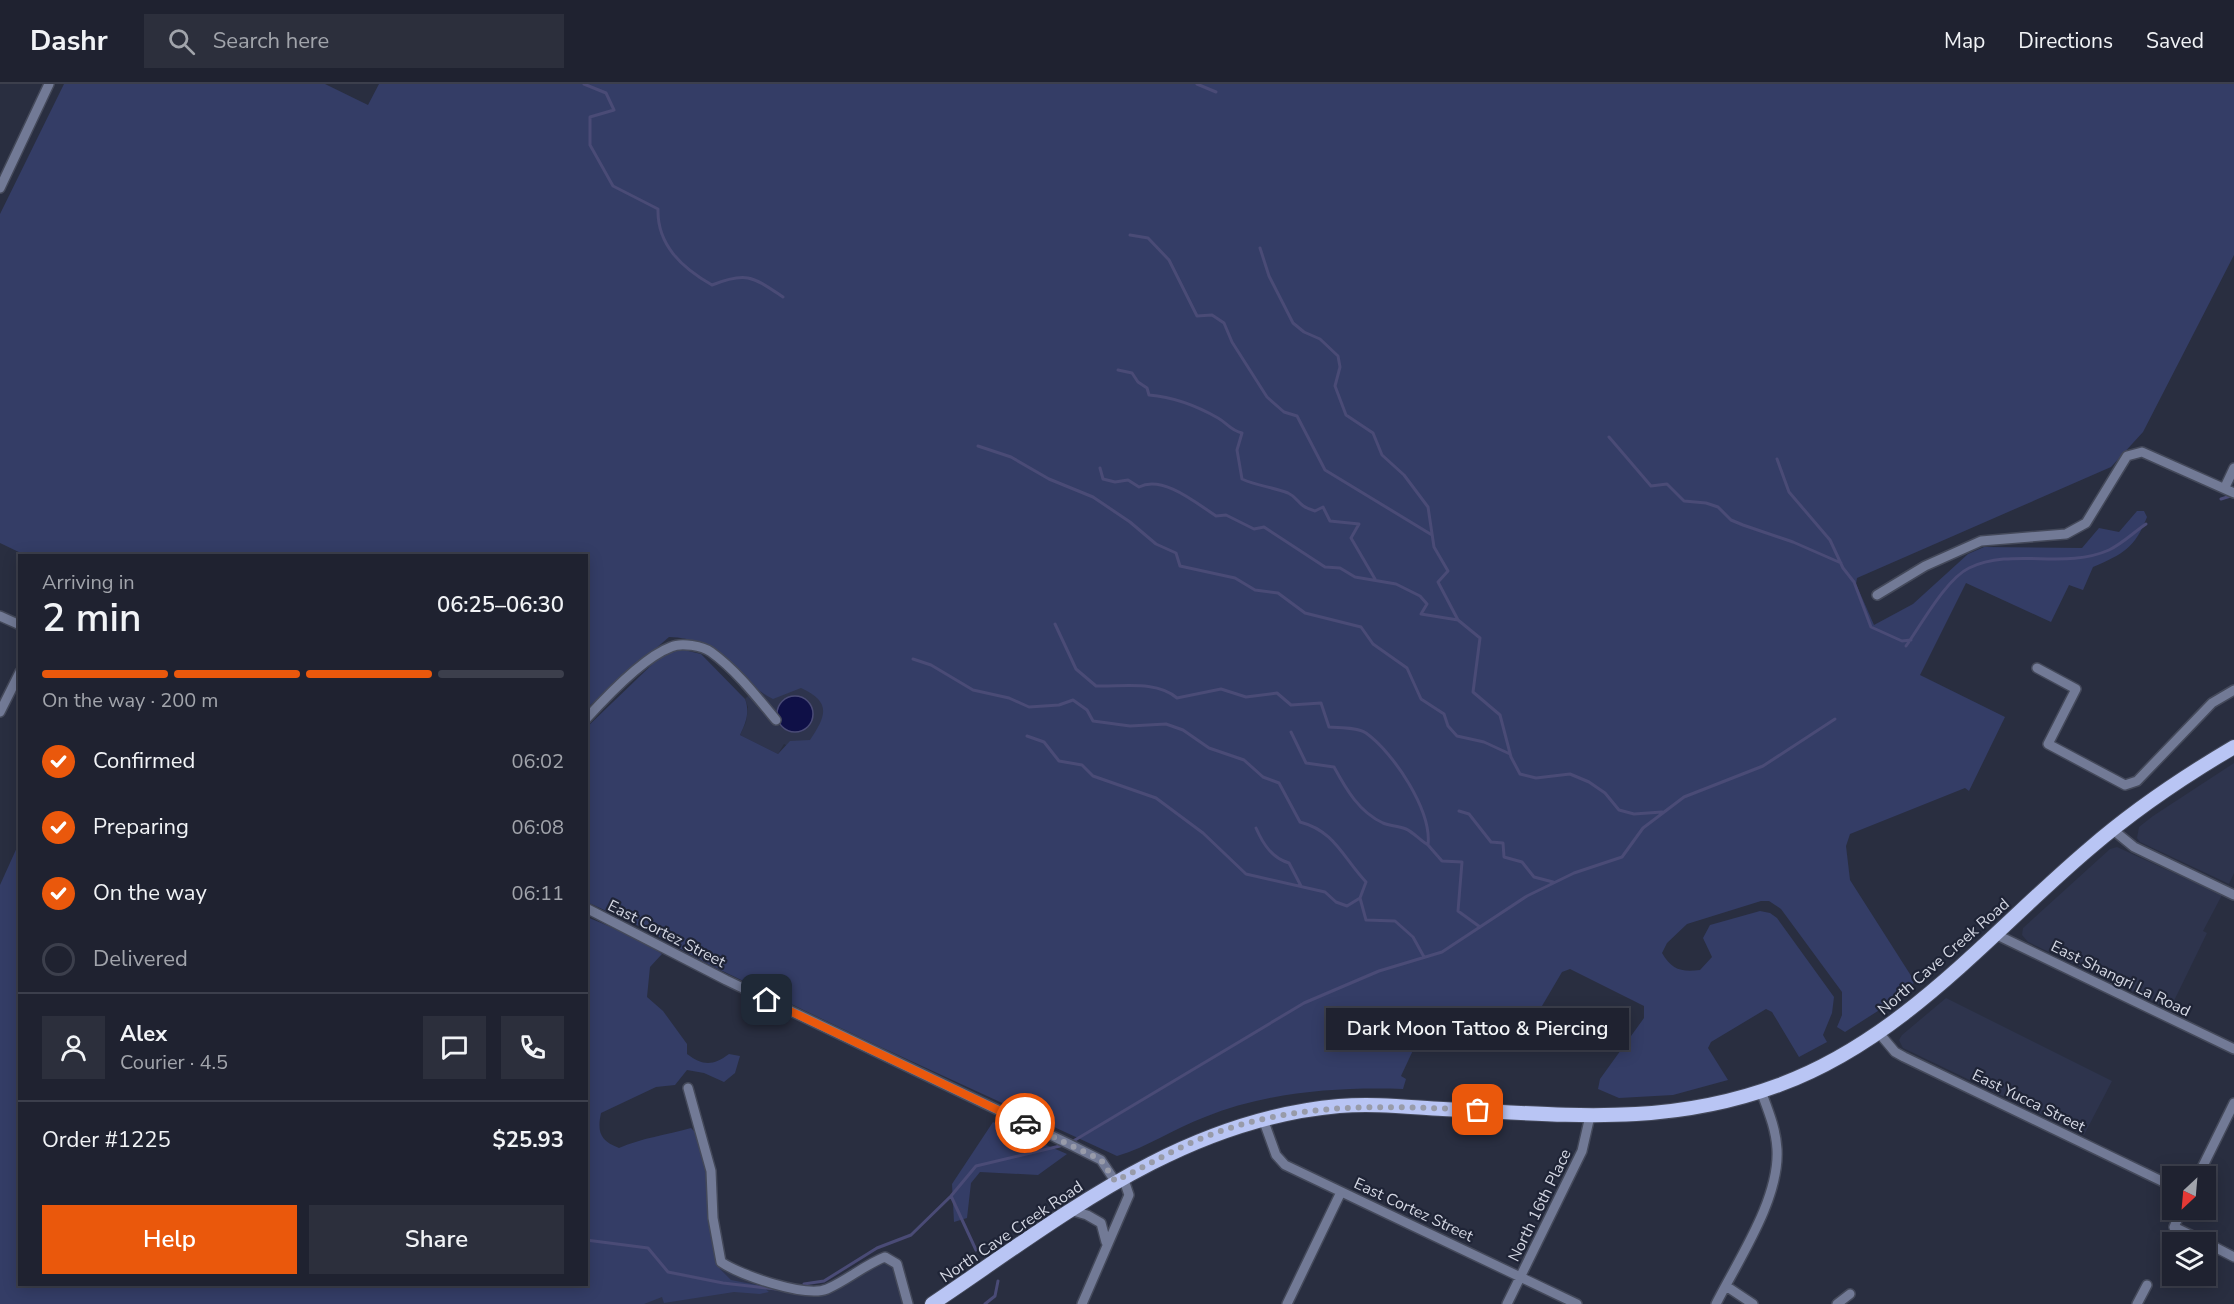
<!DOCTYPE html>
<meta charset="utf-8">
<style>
body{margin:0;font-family:"Nunito Sans",sans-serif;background:#2c2f3c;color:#f1f3f6;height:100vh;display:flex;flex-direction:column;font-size:22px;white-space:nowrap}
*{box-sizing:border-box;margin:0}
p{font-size:20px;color:#a1a4ab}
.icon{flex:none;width:33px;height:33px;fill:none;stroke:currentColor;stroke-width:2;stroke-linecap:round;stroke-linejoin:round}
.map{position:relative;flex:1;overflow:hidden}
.panel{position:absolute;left:18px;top:470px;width:570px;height:732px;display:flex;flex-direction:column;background:#1f2230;border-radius:0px;box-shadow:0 3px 15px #0003,0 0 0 2px #3c3f4c}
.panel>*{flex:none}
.needle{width:39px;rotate:206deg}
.fabs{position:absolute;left:2162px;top:1082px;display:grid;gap:12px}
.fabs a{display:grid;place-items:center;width:54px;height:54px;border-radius:0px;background:#1f2230;box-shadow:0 3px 15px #0003,0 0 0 2px #3c3f4c;font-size:30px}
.pin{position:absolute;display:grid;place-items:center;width:51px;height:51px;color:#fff;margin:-26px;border-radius:12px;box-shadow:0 3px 9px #0006}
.courier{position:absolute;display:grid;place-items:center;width:60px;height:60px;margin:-30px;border:4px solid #ea580c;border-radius:50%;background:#fff;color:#222;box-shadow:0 2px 8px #0007}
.bubble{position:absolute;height:42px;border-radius:0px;background:#1f2230;box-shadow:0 3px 15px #0003,0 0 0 2px #3c3f4c;font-size:20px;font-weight:600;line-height:42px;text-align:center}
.overview em{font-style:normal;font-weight:600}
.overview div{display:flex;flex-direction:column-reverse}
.overview{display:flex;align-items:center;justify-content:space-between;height:102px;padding:0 24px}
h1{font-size:39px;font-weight:600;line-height:45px}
.bar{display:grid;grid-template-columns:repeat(4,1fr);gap:9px 6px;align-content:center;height:72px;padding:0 24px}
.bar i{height:8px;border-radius:4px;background:#3c3f4c}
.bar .current{background:#ea580c}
.bar p{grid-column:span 4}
.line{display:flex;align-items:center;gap:15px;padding:0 24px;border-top:2px solid #3c3f4c}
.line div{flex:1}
.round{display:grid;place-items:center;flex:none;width:63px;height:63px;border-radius:0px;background:#2c2f3c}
ol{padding:0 24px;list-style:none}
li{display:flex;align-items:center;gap:18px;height:66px}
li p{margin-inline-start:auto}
li .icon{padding:6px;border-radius:50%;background:#ea580c;color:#fff;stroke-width:4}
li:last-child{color:#a1a4ab}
li i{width:33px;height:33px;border:3px solid #3c3f4c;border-radius:50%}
.button{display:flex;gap:12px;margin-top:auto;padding:12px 24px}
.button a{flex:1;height:69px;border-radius:0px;background:#ea580c;color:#fff;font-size:24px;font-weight:600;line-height:69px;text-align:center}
.button a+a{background:#2c2f3c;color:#f1f3f6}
header{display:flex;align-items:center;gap:36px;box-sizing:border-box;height:84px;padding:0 30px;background:#1f2230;border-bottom:2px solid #3c3f4c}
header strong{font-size:28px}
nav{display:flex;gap:33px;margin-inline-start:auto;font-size:21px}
.search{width:420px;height:54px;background:#2c2f3c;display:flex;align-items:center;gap:15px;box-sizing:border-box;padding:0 21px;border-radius:0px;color:#a1a4ab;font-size:22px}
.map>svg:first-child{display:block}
</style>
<header>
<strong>Dashr</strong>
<div class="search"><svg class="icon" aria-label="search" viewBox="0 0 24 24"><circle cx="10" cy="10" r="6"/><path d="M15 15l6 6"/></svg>Search here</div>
<nav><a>Map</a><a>Directions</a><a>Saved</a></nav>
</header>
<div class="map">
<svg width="2234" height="1220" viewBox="0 0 2234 1220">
<rect width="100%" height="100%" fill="#292e40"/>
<!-- built -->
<path fill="#2e344d" d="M812,585l36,42 -23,54 -41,-21 -6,10 -38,-19 6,-13 2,-15 -3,-8 7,-7z
M2234,679v110l-5,11 -89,-42 -3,-4 2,-11 14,-11z
M2117,763l105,48 -19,36 4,2 -37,76 -142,-67 -6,-7 1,-7 87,-79z
M1946,914l166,83 -28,54 -181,-87 -4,-8 3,-5z
M883,1175l12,6 10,39h-276l81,-30 9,-8 31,16 63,15 14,-5z"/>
<!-- green -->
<path fill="#343d66" d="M64,0h261l43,21 11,-21h1855v171l-91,177 -32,35 -254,111 -1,6 18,41 39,-21 55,-50 16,-7 98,1 17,-20 20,4 18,-21h7l3,6c-12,31 -24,37 -54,50l-10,23 -14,-5 -18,37 -85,-39 -46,92 85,42 -36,74 -4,-3 -115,46 -4,12 4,34 65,102 -23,20 -47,30 -8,-5 5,-12v-23l-61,-83 -12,-8h-8l-74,23 -20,19 -5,10c10,17 19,19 38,17l12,-13 -9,-19 7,-13 50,-14 10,2 7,5 57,79 -2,16 -9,22 4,7 -28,15 -27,-45 -6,-3 -55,33 -3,6 20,32 -55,15 -54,3 -21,-9 2,-10 44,-61v-12l-74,-37 -8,3 -40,68 -12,7 -73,-36 -8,5 -28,60 5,3 -3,10c-67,-2 -136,3 -198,28 -30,11 -57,30 -88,39l-243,-112 -166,-80 -65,-36 -56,-26v-175l78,-75 19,-2 17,4 44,45c5,13 1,24 -5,36l38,19 12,-13 20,-1c16,-24 22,-38 -9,-52l-28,11c-42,-22 -52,-61 -104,-62l-82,71 -1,-153h-561l-25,-12v-329z
M19,759l1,441h566l1,-367 55,23 20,14 -12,13 -3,30 16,14 24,33v10c16,12 26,12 42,0l11,2 -5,17 -11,9 -20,-9 -17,-3 -12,15 -19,2 -55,26c-4,19 -1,28 18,35 23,-10 47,-13 72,-20l8,8 12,50 -3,26 12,57 11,11 31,6 7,6 -9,2 -26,-2 -70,11 -2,-6 -18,7h-644v-419z
M993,1038l74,32 -29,21 -58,-3 -9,11 -4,35 -13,4 -2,-38z"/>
<!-- water -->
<path fill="#0f1047" stroke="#4a4b76" stroke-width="1.5" d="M777 630a18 18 0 1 1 36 0a18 18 0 1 1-36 0Z"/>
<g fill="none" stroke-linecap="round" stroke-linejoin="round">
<!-- stream -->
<path stroke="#4a4b76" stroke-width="3" d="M584,0l22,9 8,17 -24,7v28l23,41 45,23c-1,36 24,59 54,76 35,-14 41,-8 71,12
M1197,0l19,8
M1130,151l18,3 21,22 28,56 15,-1 12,8 8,19 35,55 17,15 13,4 28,54 107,65
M1260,164l9,28 24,47 11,9 16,7 18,17 2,11 -5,19 11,29 27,18 9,22 22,20 24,32 6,40 14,24 -10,11 20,38 22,18 -7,54 27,23 11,42 9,17 16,4 34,-4 19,8 16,11 14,17 15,4 28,-2
M1118,286l14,3 6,9 9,6 2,7c24,2 48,11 69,23 9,5 13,13 24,15l-5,17 5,29c15,7 31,8 46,14 11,5 9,13 27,18l8,-4 7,14 29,3 -8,14 24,41
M1609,353l42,49 16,-2 17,17 22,2 12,4 13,13 12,5 50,17 48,21
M978,362l33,11 38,22 44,18 37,25 26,22 20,9 4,13 55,12 20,12 23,3 27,20 56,14 12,17 34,24 14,31 23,15 4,12 9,10 27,6 26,12
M1777,375l12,33 41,48 13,28 11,14 17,45 31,14 9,-1
M1100,384l3,11 12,3 13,-2 11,7c24,-12 57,16 77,29l10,-1 28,14 10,-2 61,40 15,1 15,9 41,7 24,12 7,8 -6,10 37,6
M2221,415l13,-4
M1055,540l21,45 20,17c26,1 60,-6 81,12l44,-9 25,8 31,-4 14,12 30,-2 8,24c11,1 28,0 37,6 28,20 66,78 62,112l14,16 20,1 -4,49 22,16
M1906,562c15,-21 40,-67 63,-78 44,-21 95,2 140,-18 13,-6 25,-18 37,-26
M913,575l18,6 42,25 36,8 20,9 30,-2 14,-5 14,10 6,11 37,5 36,-2 17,6 26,18 35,12 19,17 16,6 21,39c35,9 43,36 66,60l-6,16 6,22 29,1 18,16 11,20
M1291,648l15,31 28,4c12,22 25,45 49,56 7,3 16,3 23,6 7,3 15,12 22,16
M1027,652l17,6 15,19 23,4 11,11 63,22 47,35 43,41 79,18 11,10 11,4 13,-8
M1459,727l10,3 22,28 12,1 1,14 18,5 12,15 19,5
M1256,744c7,16 16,30 33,35l12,23
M1070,1059l234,-140 75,-32 63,-19 85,-56 47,-23 48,-16 21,-29 41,-31 79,-31 72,-47
M951,1112l25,54
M586,1156l62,8 20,24 55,11 53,6
M804,1200l20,-3 53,-33 34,-13 40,-39 25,-30 88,-21
M985,1220l10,-8 3,-15"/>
<!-- minor casing -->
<g stroke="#44495a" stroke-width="12">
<path id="minor" d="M0,104l49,-104
M2225,403l9,-19
M1877,511l48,-29 56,-25 85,-7 20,-11 41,-67 15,-4 92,41
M0,532l20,9
M2037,584l39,21 -28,55 77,41 12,-4 75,-78 22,-13
M0,628l20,-40
M586,635c20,-22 58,-62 85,-72 10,-5 32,-1 40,5 25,18 46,45 65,68
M2112,745l22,18 100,48
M586,824l140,72 343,164 32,16 14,21
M1995,850l239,115
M1879,949l16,19 9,5 268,129
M688,1004l23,83 2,47 8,44c19,13 85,36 106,27 21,-9 37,-24 58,-32l12,7 11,40
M1263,1035l13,36 9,10 292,139
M2198,1092l36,-73
M2182,1125l-8,18 31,15
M1070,1126l17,5 14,8 5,19
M2205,1158l29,15
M1726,1202l27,18
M1082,1220l47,-109 -6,-18
M1287,1220l54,-112
M1507,1220l75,-153 8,-35
M1716,1220c22,-44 64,-105 61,-155 -1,-20 -9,-39 -16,-58
M1837,1220l13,-10
M2137,1220l10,-19"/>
</g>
<!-- primary casing -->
<g stroke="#44495a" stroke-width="16">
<path id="primary" d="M932,1220c128,-86 248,-184 407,-198 35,-3 69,1 104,3 118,5 221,19 336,-24 125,-46 211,-152 310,-236 45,-39 94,-72 145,-102"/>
</g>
<!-- minor -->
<use href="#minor" stroke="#727a96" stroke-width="9"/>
<!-- primary -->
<use href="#primary" stroke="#b9c5f4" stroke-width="14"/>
</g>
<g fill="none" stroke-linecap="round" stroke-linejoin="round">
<!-- done -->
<path stroke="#989ba9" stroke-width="6" stroke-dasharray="0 10.8" d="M1025,1039l76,37 14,21c32,-15 62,-34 95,-46 90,-34 174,-29 268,-25"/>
<!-- route -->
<path stroke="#ea580c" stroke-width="8" d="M767,916l258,123"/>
</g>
<g text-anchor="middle" stroke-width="4.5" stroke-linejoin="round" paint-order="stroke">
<!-- street labels -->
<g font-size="16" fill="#d3d6e2" stroke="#1f2436">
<text transform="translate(667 849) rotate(27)" y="6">East Cortez Street</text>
<text transform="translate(1943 872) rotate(-41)" y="6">North Cave Creek Road</text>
<text transform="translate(2121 894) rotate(26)" y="6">East Shangri La Road</text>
<text transform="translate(2029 1016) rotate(26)" y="6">East Yucca Street</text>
<text transform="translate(1539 1121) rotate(-64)" y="6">North 16th Place</text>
<text transform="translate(1414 1125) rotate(25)" y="6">East Cortez Street</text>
<text transform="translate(1011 1147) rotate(-34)" y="6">North Cave Creek Road</text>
</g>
</g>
</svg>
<div class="fabs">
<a><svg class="needle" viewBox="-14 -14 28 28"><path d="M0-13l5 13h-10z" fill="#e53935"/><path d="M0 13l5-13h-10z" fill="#a1a4ab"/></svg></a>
<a><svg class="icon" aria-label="layers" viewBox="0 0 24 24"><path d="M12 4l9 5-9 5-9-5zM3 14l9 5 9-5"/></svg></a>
</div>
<div class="pin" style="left:1478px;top:1026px;background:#ea580c"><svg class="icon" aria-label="bag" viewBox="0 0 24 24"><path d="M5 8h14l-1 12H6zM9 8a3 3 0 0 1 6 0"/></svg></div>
<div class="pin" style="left:767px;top:916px;background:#1f2937"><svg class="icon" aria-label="home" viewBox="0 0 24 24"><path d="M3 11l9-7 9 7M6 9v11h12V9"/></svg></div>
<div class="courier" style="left:1025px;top:1039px"><svg class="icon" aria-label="car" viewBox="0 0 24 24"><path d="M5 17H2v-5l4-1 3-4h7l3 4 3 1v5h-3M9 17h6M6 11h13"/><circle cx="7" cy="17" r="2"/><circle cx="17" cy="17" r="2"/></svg></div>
<div class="bubble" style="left:1326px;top:924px;width:303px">Dark Moon Tattoo &amp; Piercing</div>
<section class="panel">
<div class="overview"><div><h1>2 min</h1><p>Arriving in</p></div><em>06:25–06:30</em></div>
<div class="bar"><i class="current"></i><i class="current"></i><i class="current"></i><i></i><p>On the way · 200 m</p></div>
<ol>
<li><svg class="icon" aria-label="check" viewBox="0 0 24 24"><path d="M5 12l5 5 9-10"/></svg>Confirmed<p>06:02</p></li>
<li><svg class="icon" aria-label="check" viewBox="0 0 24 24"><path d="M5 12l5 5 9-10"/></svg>Preparing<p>06:08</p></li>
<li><svg class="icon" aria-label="check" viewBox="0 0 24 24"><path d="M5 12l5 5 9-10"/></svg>On the way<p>06:11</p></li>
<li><i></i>Delivered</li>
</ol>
<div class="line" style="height:108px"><a class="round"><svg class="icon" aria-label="person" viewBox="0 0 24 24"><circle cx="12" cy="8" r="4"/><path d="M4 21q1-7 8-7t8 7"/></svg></a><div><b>Alex</b><p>Courier · 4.5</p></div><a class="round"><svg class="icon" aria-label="chat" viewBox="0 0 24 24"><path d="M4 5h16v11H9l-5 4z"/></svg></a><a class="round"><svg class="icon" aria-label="phone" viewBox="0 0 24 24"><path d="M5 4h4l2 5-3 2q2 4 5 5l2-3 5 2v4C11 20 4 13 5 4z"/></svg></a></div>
<div class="line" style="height:78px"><div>Order #1225</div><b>$25.93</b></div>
<div class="button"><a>Help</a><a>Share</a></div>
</section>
</div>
